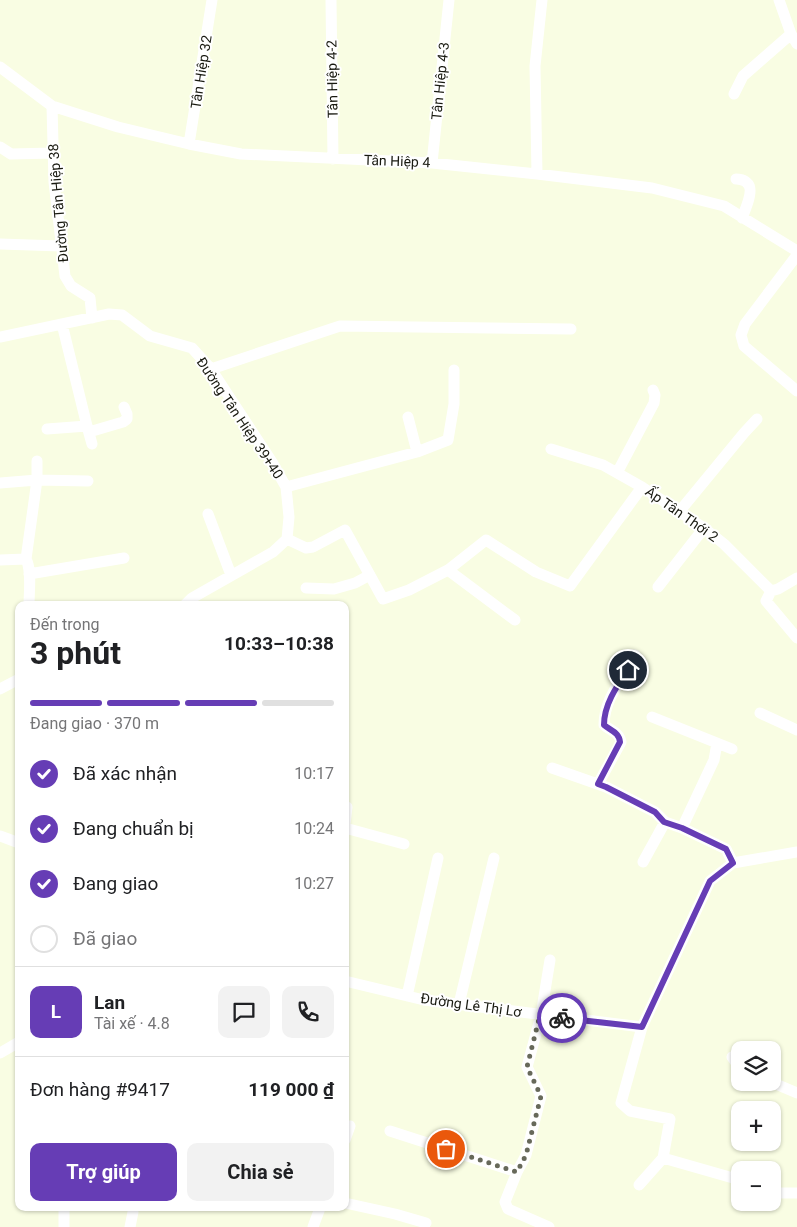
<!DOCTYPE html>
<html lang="vi">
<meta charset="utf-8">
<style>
body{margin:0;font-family:Roboto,sans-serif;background:#f2f2f2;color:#202124;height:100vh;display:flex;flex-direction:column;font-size:19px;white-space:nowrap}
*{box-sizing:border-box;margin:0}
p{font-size:16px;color:#757577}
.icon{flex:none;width:28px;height:28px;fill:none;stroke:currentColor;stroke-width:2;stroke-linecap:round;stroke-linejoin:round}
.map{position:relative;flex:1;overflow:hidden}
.drawer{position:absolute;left:15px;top:601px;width:334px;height:610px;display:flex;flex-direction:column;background:#fff;border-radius:10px;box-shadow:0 1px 4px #0004}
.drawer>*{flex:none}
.tools{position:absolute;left:731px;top:1041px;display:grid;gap:10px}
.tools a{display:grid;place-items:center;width:50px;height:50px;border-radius:10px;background:#fff;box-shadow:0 1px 4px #0004;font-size:25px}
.pin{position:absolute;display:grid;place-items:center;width:42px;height:42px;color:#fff;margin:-21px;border:2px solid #fff;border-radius:50%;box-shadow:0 1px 5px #0007}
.courier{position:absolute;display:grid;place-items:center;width:50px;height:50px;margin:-25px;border:4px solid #663db5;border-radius:50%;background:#fff;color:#222;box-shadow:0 1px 6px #0007}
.head em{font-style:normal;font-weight:700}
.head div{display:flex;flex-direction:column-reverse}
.head{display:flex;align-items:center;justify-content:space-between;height:85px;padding:0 15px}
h1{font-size:32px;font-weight:700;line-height:38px}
.bar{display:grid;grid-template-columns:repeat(4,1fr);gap:8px 5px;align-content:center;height:60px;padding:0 15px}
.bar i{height:6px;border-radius:4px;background:#e0e0e0}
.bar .selected{background:#663db5}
.bar p{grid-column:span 4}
.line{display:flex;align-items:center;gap:12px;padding:0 15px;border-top:1px solid #e0e0e0}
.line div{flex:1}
.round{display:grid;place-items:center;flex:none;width:52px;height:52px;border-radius:10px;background:#f2f2f2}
ol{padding:0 15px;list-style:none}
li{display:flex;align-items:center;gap:15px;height:55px}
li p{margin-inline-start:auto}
li .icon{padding:5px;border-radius:50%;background:#663db5;color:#fff;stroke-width:4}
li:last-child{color:#757577}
li i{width:28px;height:28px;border:2px solid #e0e0e0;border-radius:50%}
.primary-button{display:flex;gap:10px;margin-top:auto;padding:10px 15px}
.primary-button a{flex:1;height:58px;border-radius:10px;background:#663db5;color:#fff;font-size:20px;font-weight:700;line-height:58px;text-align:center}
.primary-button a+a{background:#f2f2f2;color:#202124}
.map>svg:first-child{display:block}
</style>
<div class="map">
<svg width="797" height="1227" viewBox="0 0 797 1227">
<rect width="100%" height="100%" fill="#f9fde3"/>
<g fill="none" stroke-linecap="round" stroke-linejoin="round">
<!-- minor -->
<path stroke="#fff" stroke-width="11" d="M331,0l2,159
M779,0l12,34 6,10
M0,67l52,39 66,21 71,17 52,10 191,9 105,11 115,14 72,18 73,45
M734,94l9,-18 48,-42
M52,106l2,76 11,94 6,10 19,12 2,20
M189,144l23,-144
M0,147l11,7 42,-1
M432,163l17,-163
M537,174l-2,-108 7,-66
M736,179c3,0 9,1 11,4 8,6 -2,27 -5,35
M0,244l61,2
M797,255l-52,69 -4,11 3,11 53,45
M62,324l25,102 5,18
M0,337l109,-23 13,1 28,21 42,12 19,21 61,93 14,25 3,30 -2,22 -14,13 -81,46 -7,7
M211,369l129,-43 231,3
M408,417l9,35
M47,429l40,-3
M89,432l34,-10 4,-3v-5l-3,-7
M551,449l52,16 39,22 62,41 20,16 47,47 7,-2 19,-11
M617,473l37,-70 1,-8 -2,-5
M0,483l37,-3 51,1
M286,487l131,-35 31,-12 6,-36v-34
M679,512l65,-79 13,-14
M208,514l23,61
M287,539l19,9 7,-1 32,-17 38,69 26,-9 39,-20 38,-30 50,32 34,14 72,-99
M26,559l11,-79v-19
M0,560l26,-1c6,11 3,33 3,46
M448,570l67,50
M29,574l95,-16
M658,587l46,-59
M306,588l28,1 21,-6 15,-8
M771,591l-5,10 31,37
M0,689l19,-10
M760,713l37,17
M652,717l65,26 -3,17 -32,68
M717,743l15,6
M552,768l54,19 49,25 10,10
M598,784l23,-42c-2,-10 -10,-11 -17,-17 0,-27 20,-47 31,-70
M345,807h2l-2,17
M345,828l59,16
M0,836l19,7
M643,862l22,-40 17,6 44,21 7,14
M345,981l79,19 218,27 68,-146 23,-18 64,-11
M407,996l31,-138
M459,1004l35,-146
M642,1027l-21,76 9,8 40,8 -7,39 77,22
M0,1053l19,-11
M732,1057l8,11
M771,1082l26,11
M390,1131l127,41
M345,1140l5,-14
M639,1185l24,-27
M772,1190l8,3h17
M345,1203l50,11 31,9
M64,1227v-19
M130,1227l3,-15
M313,1227l7,-19
M549,1227l-41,-18 -3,-7 12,-30 9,-17 15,-59 -14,-29 14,-52 9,-55"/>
</g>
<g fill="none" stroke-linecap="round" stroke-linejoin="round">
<!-- done -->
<path stroke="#67695a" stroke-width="5" stroke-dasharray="0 9" d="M446,1149l71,23 9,-17 15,-59 -14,-29 13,-52 22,3"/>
<!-- route -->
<path stroke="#663db5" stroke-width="6" d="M562,1018l80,9 68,-146 23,-18 -7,-14 -44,-21 -18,-6 -9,-10 -49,-25 -8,-3 22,-42c-1,-10 -9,-11 -16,-17 0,-21 13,-39 24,-55"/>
</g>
<g text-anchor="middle" stroke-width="4" stroke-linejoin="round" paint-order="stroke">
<!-- street labels -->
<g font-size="14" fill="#181910" stroke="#fff">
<text transform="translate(201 72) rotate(-81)" y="5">Tân Hiệp 32</text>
<text transform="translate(332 79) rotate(-91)" y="5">Tân Hiệp 4-2</text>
<text transform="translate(440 81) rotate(-84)" y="5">Tân Hiệp 4-3</text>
<text transform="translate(397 161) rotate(2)" y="5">Tân Hiệp 4</text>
<text transform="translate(58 203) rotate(-95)" y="5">Đường Tân Hiệp 38</text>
<text transform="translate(240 418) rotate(56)" y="5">Đường Tân Hiệp 39+40</text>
<text transform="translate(682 514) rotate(35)" y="5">Ấp Tân Thới 2</text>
<text transform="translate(471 1005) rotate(8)" y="5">Đường Lê Thị Lơ</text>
</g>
</g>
</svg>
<div class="tools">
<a><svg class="icon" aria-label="layers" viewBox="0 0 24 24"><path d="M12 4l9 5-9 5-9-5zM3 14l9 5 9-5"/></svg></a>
<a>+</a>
<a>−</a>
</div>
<div class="pin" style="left:446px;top:1149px;background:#ea580c"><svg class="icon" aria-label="bag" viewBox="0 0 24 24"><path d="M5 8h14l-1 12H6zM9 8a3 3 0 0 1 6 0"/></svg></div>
<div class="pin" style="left:628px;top:670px;background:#1f2937"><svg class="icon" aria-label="home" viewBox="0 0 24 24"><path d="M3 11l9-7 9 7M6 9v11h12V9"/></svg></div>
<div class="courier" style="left:562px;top:1018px"><svg class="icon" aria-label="bike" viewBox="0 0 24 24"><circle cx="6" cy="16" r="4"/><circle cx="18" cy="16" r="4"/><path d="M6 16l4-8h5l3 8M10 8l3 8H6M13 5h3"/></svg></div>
<section class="drawer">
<div class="head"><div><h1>3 phút</h1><p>Đến trong</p></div><em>10:33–10:38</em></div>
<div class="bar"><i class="selected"></i><i class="selected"></i><i class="selected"></i><i></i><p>Đang giao · 370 m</p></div>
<ol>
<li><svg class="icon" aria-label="check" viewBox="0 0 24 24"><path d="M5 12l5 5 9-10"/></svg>Đã xác nhận<p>10:17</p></li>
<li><svg class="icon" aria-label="check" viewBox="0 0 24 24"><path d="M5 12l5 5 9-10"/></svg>Đang chuẩn bị<p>10:24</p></li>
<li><svg class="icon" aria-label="check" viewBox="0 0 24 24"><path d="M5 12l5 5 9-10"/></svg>Đang giao<p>10:27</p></li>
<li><i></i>Đã giao</li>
</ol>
<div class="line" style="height:90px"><b class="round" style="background:#663db5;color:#fff">L</b><div><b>Lan</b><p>Tài xế · 4.8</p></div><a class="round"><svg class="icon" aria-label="chat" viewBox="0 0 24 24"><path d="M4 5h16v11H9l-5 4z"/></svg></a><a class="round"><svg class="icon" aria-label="phone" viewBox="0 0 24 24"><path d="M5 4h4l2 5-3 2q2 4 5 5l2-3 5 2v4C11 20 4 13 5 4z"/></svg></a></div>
<div class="line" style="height:65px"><div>Đơn hàng #9417</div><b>119 000 ₫</b></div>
<div class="primary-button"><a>Trợ giúp</a><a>Chia sẻ</a></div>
</section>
</div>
